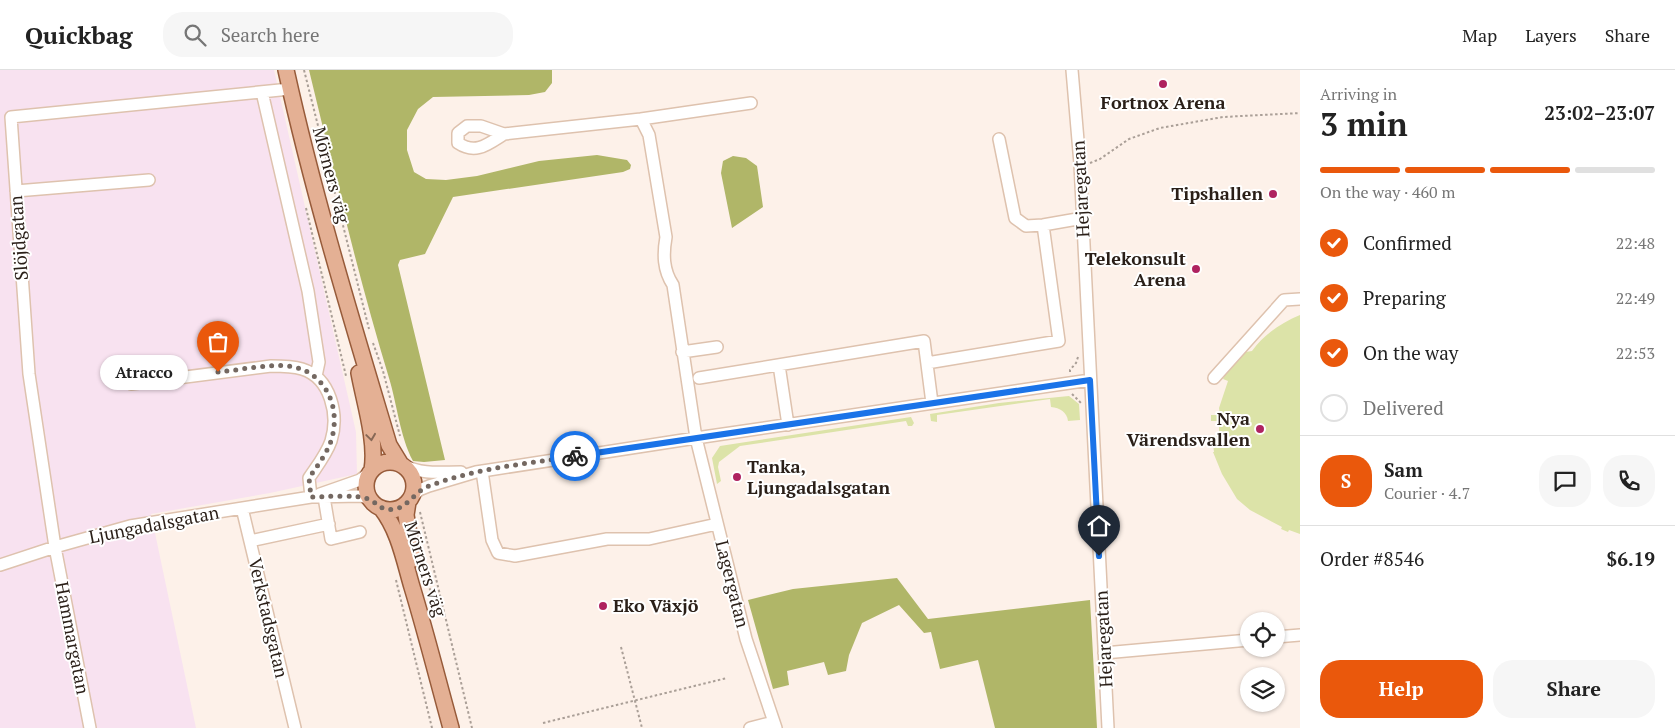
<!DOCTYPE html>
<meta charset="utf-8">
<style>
body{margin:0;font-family:"PT Serif",serif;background:#f6f6f6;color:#222;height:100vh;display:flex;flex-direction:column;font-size:19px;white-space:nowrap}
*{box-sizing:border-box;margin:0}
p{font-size:16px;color:#767676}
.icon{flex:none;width:28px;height:28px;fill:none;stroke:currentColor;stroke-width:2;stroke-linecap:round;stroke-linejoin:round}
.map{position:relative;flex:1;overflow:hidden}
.side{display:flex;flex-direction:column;background:#fff;width:375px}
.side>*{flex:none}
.buttons{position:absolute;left:1240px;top:542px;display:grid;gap:10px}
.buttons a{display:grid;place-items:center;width:45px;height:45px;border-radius:50%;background:#fff;box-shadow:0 1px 4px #0004;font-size:25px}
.pin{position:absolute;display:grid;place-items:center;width:42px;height:42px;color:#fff;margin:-51px -21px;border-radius:50% 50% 50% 0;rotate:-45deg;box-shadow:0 0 5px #0007}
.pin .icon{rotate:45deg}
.courier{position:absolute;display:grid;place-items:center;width:50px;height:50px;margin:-25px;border:4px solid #1a73e8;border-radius:50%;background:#fff;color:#222;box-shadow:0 1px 6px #0007}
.bubble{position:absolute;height:35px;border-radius:18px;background:#fff;box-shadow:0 1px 4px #0004;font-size:16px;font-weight:700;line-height:35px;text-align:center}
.summary em{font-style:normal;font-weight:700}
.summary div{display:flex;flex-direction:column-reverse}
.summary{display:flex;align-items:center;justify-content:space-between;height:85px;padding:0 20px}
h1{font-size:32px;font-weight:700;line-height:38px}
.bar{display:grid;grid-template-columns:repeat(4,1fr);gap:8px 5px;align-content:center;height:60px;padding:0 20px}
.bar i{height:6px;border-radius:4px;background:#e0e0e0}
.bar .active{background:#ea580c}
.bar p{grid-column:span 4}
.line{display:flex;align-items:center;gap:12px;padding:0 20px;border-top:1px solid #e0e0e0}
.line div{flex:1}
.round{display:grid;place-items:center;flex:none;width:52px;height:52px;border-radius:20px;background:#f6f6f6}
ol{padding:0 20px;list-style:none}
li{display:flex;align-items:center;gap:15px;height:55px}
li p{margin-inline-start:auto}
li .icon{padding:5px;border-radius:50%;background:#ea580c;color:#fff;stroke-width:4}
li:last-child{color:#767676}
li i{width:28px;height:28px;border:2px solid #e0e0e0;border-radius:50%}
.cta{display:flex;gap:10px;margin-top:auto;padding:10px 20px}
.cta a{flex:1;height:58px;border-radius:20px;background:#ea580c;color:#fff;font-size:20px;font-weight:700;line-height:58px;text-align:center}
.cta a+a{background:#f6f6f6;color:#222}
header{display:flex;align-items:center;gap:30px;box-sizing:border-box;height:70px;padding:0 25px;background:#fff;border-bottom:1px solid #e0e0e0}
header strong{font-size:24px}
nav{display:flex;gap:28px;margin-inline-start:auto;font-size:18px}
.search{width:350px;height:45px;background:#f6f6f6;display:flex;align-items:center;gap:12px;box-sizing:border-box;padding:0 18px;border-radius:20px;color:#767676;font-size:19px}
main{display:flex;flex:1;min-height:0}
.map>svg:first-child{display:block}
</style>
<header>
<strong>Quickbag</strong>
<div class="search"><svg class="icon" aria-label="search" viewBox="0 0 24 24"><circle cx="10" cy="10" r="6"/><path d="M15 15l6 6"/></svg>Search here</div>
<nav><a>Map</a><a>Layers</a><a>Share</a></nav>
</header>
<main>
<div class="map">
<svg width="1300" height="658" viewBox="0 0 1300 658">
<rect width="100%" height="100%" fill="#fdf1e9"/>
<!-- industrial -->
<path fill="#f8e2f0" d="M0,0h274l82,362 1,42 -87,19 -119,21 45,214h-196z"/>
<!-- green -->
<path fill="#dce3a8" d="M1300,245v219l-11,-4 -1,2 -7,-3 1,-2 -32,-17 -13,-11 -15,-25 -9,-22h1l-2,-16h7v-15h-8v-6h9l-1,-7 9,-27 -5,-2 10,-21 6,-5 13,-2c12,-17 29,-28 48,-36z
M1069,326l10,8 1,16 -12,1c-1,-9 -8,-13 -17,-14l-1,-8 -113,16v7l-6,-1 -1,-7 69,-11z
M911,347l3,6 -2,3h-4l-2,-5 -166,25 -21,16 -1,5 3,14 -4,3 -5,-26 8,-12z"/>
<!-- forest -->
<path fill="#b0b668" d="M309,0h243v13l-7,9 -16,3 -96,2 -15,12 -11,21v20l7,22 12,7 20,1 31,-4 62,-15 58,-6 30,5 4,5 -1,4 -7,3 -170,25 -28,57 -25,6 -2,5 47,195 -21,2 -11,-1c-13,-24 -16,-57 -24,-83 -31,-102 -55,-205 -80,-308z
M733,86l13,2 11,8 6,41 -31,21 -11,-55 2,-12z
M897,508l31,41 162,-19 7,128h-102l-17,-68 -38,9 -9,-37 -7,1 -25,-28 -37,18 -13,32 -3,16 -18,4 -4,-13 -37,9 2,14 -16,4 -25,-89 45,-11z"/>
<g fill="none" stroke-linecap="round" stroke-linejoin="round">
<!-- minor casing -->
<g stroke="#dec2ae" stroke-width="14">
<path id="minor" d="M1072,0l8,94 28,564
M262,22l46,199 11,71 -3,14
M641,49l110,-16
M504,64c-16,10 -28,21 -46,9v-10l9,-7h14l23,8 137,-15 8,16 17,102c-3,17 -3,33 7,48l23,153 50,201 30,89
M999,69l16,79 11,8 17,-1 40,-7
M16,121l133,-11
M682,282l35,-5
M927,293l132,-22 -16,-116
M779,295l9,60
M699,308l225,-37 8,62
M1214,308l70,-78 16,-1
M131,314l140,-18c10,0 21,0 31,3 29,9 37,46 29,72 -5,14 -14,25 -22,37l2,19
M403,395c20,10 37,7 58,7
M482,401l10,69 6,13 17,3 92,-17h42l68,-15
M320,424l40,-14 10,-8
M324,427l7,42 29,-7
M411,428l8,-8 10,-4 47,-14 220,-34 394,-58
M242,438l53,220
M250,471l79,-17
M0,495l55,-18 75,-21 181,-29 50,-1 9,3
M1276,567l24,-2
M1104,583l145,-13
M90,658l-35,-181 -26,-173 -18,-257 279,-28
M750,658l24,-6"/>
</g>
<!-- major casing -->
<g stroke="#975b3a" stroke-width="18">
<path id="major" d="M286,0c28,127 66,251 103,375l11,18
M359,303c5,28 18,68 13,97
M366 416a24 24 0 1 1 48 0a24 24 0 1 1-48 0Z
M408,432l-2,13 7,44
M381,438c18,23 23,52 31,79 14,46 26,94 39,141"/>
</g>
<!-- path -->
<path stroke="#aa9f97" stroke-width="2" stroke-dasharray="2.5 2.5" stroke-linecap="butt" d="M304,0l65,259
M1090,93l10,-4 29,-20 31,-11 63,-11 77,-4
M306,138l40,168
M373,273l10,28 17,65
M1070,302v-2l6,-7 2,-6
M1072,324l9,9
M420,442l52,216
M396,510l36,148
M424,510l13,20 5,13
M621,577l21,81
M543,653l184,-45"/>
<!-- minor -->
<use href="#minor" stroke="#fff" stroke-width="11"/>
<!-- major -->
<use href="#major" stroke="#e4b094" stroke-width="15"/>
</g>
<!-- one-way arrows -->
<defs><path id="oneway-chevron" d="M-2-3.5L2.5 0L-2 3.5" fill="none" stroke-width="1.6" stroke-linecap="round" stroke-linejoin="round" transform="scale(1.25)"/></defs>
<use stroke="#876856" href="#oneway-chevron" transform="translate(371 367) rotate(82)"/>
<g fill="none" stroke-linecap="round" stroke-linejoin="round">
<!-- done -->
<path stroke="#746861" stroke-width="5" stroke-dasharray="0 9" d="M218,302c23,-2 47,-8 70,-6 37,4 54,41 43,75 -5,14 -14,25 -22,37l2,19c14,0 45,-3 57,2 11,4 12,13 27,10 13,-2 20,-18 34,-23 47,-18 97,-22 146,-30"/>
<!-- route -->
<path stroke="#1a73e8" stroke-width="6" d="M575,386l515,-76 9,176"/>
</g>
<!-- markers -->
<g fill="#af2360" stroke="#fff" stroke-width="2">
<circle cx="1163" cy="14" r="5"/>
<circle cx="1273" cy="124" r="5"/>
<circle cx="1196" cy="199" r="5"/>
<circle cx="1260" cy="359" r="5"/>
<circle cx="737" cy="407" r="5"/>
<circle cx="603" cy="536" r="5"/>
</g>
<g text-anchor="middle" stroke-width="4" stroke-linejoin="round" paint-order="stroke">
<!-- poi labels -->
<g font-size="18" font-weight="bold" fill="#2a1f18" stroke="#fff" text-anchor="end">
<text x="1163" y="39" text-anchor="middle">Fortnox Arena</text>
<text x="1263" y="130">Tipshallen</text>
<text x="1186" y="195">Telekonsult<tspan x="1186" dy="21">Arena</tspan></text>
<text x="1250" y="355">Nya<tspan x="1250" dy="21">Värendsvallen</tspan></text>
<text x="747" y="403" text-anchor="start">Tanka,<tspan x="747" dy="21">Ljungadalsgatan</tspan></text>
<text x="613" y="542" text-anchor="start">Eko Växjö</text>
</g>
<!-- street labels -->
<g font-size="18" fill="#2a1f18" stroke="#fff">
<text transform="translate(331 105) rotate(75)" y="6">Mörners väg</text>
<text transform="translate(1081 119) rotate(-93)" y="6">Hejaregatan</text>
<text transform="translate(19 168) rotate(-94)" y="6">Slöjdgatan</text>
<text transform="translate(154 455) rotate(-11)" y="6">Ljungadalsgatan</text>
<text transform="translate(425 499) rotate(72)" y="6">Mörners väg</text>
<text transform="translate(732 514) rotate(76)" y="6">Lagergatan</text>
<text transform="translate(268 548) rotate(77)" y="6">Verkstadsgatan</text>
<text transform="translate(72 568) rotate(79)" y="6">Hammargatan</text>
<text transform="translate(1104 569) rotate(-93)" y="6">Hejaregatan</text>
</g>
</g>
</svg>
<div class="buttons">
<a><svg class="icon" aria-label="locate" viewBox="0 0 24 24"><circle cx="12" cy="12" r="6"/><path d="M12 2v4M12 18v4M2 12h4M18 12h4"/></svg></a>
<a><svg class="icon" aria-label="layers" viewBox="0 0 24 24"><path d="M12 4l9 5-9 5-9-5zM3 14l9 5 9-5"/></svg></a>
</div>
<div class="pin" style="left:218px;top:302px;background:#ea580c"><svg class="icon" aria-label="bag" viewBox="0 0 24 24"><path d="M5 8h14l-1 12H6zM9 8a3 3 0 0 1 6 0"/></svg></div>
<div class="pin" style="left:1099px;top:486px;background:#1f2937"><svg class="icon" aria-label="home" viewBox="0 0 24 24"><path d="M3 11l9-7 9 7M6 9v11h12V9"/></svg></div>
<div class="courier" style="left:575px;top:386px"><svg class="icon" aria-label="bike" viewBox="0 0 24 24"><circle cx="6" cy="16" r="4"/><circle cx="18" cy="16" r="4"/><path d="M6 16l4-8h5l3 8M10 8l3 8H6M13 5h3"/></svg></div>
<div class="bubble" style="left:100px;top:285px;width:88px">Atracco</div>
</div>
<section class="side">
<div class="summary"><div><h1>3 min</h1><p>Arriving in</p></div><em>23:02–23:07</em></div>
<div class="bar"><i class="active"></i><i class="active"></i><i class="active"></i><i></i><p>On the way · 460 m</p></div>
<ol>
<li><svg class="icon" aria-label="check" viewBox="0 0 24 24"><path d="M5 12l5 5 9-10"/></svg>Confirmed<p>22:48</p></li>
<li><svg class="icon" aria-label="check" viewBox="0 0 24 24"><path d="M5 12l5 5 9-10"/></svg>Preparing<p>22:49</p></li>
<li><svg class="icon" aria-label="check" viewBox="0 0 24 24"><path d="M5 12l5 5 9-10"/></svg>On the way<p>22:53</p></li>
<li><i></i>Delivered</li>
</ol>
<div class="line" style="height:90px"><b class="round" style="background:#ea580c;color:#fff">S</b><div><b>Sam</b><p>Courier · 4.7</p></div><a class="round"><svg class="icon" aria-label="chat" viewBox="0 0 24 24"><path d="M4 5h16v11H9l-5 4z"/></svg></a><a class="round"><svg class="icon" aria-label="phone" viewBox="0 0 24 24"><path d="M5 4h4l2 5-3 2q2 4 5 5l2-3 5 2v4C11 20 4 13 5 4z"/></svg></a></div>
<div class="line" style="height:65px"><div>Order #8546</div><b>$6.19</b></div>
<div class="cta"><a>Help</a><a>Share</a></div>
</section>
</main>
